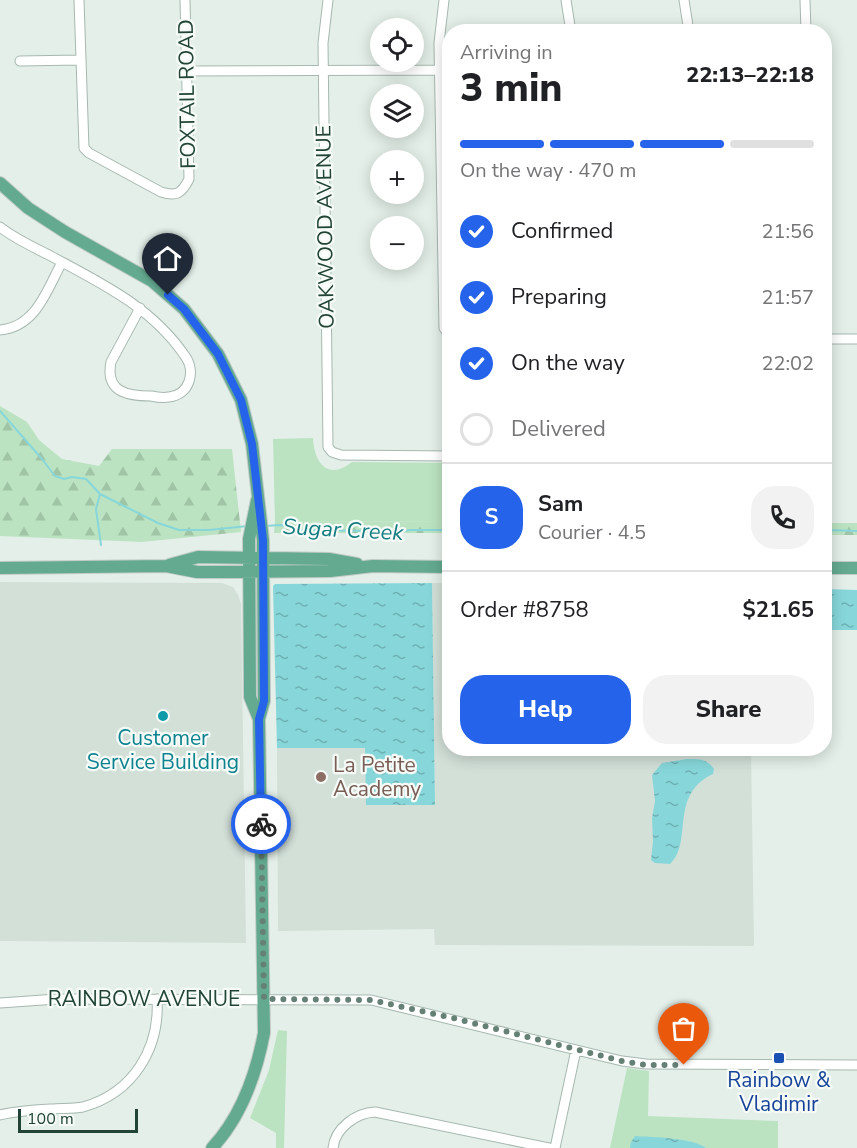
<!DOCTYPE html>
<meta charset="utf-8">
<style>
body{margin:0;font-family:"Nunito Sans",sans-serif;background:#f2f2f2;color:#202124;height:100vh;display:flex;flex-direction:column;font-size:22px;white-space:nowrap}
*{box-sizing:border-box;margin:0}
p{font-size:20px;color:#757577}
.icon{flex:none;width:33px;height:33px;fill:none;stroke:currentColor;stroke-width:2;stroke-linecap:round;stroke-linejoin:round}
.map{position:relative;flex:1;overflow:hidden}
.details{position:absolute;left:442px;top:24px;width:390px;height:732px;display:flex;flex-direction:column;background:#fff;border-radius:24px;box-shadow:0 3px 15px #0003}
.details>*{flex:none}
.controls{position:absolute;left:370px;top:18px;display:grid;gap:12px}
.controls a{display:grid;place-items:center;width:54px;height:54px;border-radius:50%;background:#fff;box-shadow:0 3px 15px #0003;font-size:30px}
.scale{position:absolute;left:18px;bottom:15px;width:120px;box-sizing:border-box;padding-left:6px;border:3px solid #214436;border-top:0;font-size:16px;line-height:21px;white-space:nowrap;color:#214436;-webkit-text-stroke:4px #f6fbf8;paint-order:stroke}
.pin{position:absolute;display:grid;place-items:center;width:51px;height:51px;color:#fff;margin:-62px -26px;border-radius:50% 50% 50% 0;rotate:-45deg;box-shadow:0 0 6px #0007}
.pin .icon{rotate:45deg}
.courier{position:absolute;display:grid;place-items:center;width:60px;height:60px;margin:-30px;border:4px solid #2563eb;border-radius:50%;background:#fff;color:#222;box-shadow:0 2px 8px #0007}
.head em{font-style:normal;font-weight:800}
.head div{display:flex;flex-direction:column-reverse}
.head{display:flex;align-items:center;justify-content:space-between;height:102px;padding:0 18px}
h1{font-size:39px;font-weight:800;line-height:45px}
.bar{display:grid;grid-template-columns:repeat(4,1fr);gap:9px 6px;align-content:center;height:72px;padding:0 18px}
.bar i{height:8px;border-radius:4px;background:#e0e0e0}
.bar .selected{background:#2563eb}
.bar p{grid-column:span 4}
.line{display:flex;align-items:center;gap:15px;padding:0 18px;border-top:2px solid #e0e0e0}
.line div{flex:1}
.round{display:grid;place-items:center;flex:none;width:63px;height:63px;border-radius:24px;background:#f2f2f2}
ol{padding:0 18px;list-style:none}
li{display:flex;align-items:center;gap:18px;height:66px}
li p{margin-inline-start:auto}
li .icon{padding:6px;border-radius:50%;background:#2563eb;color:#fff;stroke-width:4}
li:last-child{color:#757577}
li i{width:33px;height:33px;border:3px solid #e0e0e0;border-radius:50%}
.cta{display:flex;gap:12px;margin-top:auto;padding:12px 18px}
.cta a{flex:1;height:69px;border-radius:24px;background:#2563eb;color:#fff;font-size:24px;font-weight:800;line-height:69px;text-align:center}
.cta a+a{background:#f2f2f2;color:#202124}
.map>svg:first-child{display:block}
</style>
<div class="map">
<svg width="857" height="1148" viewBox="0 0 857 1148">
<defs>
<pattern id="forest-firs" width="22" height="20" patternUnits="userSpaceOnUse" patternTransform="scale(1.5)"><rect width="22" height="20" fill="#bbe3c1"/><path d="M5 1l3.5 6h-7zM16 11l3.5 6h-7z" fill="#a0c4a6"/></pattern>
<pattern id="water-ripples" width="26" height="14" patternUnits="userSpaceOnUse" patternTransform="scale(1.5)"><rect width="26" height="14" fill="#87d7da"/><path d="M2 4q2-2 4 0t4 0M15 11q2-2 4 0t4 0" fill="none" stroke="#6eb0b2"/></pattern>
</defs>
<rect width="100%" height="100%" fill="#e4efe9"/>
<!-- built -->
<path fill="#d2e0d8" d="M0,582l222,1 11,4 5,8 3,9 5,339 -246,-2z
M432,583h18v165l301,1 3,197 -319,-1 -1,-16 -156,2 -1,-183h88l70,57z"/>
<!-- green -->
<path fill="#bbe3c1" d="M313,438c1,25 15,43 39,24l97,1 1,59 -175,-1 -2,-82z
M278,1030l9,1 -3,117h-8v-15l-26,-15 19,-48z
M627,1068l22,3 -1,45 130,5v27h-168z"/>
<!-- forest -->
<path fill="url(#forest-firs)" d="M0,406l27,16 12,18 23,19 37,7 13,-17h120l9,83 -99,10 -142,-6z
M275,521l175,1v11h-176z
M825,523h32v12h-32z"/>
<!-- water -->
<path fill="url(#water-ripples)" d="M432,583l3,222h-69l-1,-57h-88l-4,-162 2,-2z
M825,589l32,1v40h-32z
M687,759c12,0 19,-1 27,10l-1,5c-45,21 -19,68 -43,90l-15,-1 -4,-3 2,-19 -1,-23 3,-17 -3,-26 10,-12z
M635,1136c17,1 59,2 71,12h-76l1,-6z"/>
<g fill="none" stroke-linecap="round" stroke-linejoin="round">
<!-- stream -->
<path stroke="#87d7da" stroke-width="2" d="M0,411l42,48 13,17 9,3 8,-2 14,2 14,15 58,29 21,7h30l39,-4
M100,494l-4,15 5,36
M265,526l16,-1 21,5 71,1 12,4 25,-5h40
M825,530l32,1"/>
<!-- minor casing -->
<g stroke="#a6b8b0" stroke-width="11">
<path id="minor" d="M79,0l5,148 5,5 72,39c16,5 21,1 28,-13l-4,-179
M328,0l-5,43 5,404 4,5 9,3 109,1
M444,0l-5,43 5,285 6,8
M566,0l5,32
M684,0l5,32
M805,0l1,32
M20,61l60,-1
M186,71l253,-1
M0,227c14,11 31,19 47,27 52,28 104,52 138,102 11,15 5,39 -16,41 -6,1 -13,0 -18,-1 -24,0 -46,-4 -40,-34l29,-54
M0,330c36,-3 47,-40 62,-68
M825,339h32
M0,1003l57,-4 314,1 251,61 24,3 211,1
M0,1115c16,-4 34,-5 51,-6 10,-1 21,0 32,-2 50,-14 77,-58 74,-108
M333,1148c2,-20 23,-35 42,-36l174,36
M555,1148l21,-98"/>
</g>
<!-- major casing -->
<g stroke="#c1cbc7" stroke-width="14">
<path id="major" d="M0,183l28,25 37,24 87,49 32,28 34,45 23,46 11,44 11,96 1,161 -5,18
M169,565l29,-8 131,2 28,5
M0,568l166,-2 31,6h40l93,-1 43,-5 77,1
M825,568h32
M212,1148c30,-32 44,-73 52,-115l-5,-314 -9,-22 -1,-158 8,-39"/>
</g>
<!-- minor -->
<use href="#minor" stroke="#fff" stroke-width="9"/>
<!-- major -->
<use href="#major" stroke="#64aa90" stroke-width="12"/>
</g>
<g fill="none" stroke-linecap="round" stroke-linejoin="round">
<!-- done -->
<path stroke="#658075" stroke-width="6" stroke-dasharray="0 10.8" d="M261,824l3,175 107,1 82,18 169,43 24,4h38"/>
<!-- route -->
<path stroke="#2563eb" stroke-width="8" d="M168,295l16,14 34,45 23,46 11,44 11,96 1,161 -5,18 2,105"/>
</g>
<!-- markers -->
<circle fill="#0f9aa8" stroke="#f6fbf8" stroke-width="2" cx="163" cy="716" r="6"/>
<circle fill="#8d6e63" stroke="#f6fbf8" stroke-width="2" cx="321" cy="777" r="6"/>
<rect fill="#1a4fb4" stroke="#f6fbf8" stroke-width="2" x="773" y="1052" width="12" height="12" rx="3"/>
<g text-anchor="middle" stroke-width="4.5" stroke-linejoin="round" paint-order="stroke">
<!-- street labels -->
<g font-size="21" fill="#214436" stroke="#f6fbf8">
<text transform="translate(187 94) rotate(-91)" y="7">FOXTAIL ROAD</text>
<text transform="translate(325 227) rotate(-91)" y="7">OAKWOOD AVENUE</text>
<text x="144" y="1006">RAINBOW AVENUE</text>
</g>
<!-- culture labels -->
<g font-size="21" fill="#0d838f" stroke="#f6fbf8">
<text x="163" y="745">Customer<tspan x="163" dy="24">Service Building</tspan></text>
</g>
<!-- education labels -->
<g font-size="21" fill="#785e54" stroke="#f6fbf8" text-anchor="start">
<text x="333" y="772">La Petite<tspan x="333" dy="24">Academy</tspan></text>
</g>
<!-- transit labels -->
<g font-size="21" fill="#164399" stroke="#f6fbf8">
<text x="779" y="1087">Rainbow &amp;<tspan x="779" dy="24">Vladimir</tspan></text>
</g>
<!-- water labels -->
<g font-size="22" font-style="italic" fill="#137d82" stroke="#f6fbf8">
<text transform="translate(343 529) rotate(3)" y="8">Sugar Creek</text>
</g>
</g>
</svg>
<div class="controls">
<a><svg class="icon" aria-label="locate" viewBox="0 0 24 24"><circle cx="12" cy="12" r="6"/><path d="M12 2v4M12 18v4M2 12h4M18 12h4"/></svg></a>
<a><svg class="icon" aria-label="layers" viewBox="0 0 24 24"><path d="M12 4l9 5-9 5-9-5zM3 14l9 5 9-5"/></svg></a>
<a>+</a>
<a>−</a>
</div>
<div class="scale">100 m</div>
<div class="pin" style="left:684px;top:1065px;background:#ea580c"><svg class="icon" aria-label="bag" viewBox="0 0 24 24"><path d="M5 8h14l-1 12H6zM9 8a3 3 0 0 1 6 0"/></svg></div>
<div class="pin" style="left:168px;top:295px;background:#1f2937"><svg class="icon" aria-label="home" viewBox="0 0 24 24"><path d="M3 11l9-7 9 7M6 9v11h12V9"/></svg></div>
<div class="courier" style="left:261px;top:824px"><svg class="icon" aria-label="bike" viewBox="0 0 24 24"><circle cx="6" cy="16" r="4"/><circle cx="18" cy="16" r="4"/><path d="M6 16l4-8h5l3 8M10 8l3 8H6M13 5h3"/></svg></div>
<section class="details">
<div class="head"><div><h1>3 min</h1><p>Arriving in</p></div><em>22:13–22:18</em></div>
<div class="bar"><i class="selected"></i><i class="selected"></i><i class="selected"></i><i></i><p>On the way · 470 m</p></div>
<ol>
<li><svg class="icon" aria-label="check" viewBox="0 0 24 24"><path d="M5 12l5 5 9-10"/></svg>Confirmed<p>21:56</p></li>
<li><svg class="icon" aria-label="check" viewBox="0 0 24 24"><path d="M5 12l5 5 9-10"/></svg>Preparing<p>21:57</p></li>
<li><svg class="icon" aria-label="check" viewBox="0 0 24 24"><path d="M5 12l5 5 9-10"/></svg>On the way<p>22:02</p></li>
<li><i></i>Delivered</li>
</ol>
<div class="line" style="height:108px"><b class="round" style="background:#2563eb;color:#fff">S</b><div><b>Sam</b><p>Courier · 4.5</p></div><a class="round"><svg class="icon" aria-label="phone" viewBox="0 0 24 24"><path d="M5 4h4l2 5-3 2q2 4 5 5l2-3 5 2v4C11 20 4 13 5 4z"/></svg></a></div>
<div class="line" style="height:78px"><div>Order #8758</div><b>$21.65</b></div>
<div class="cta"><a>Help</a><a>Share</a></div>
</section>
</div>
